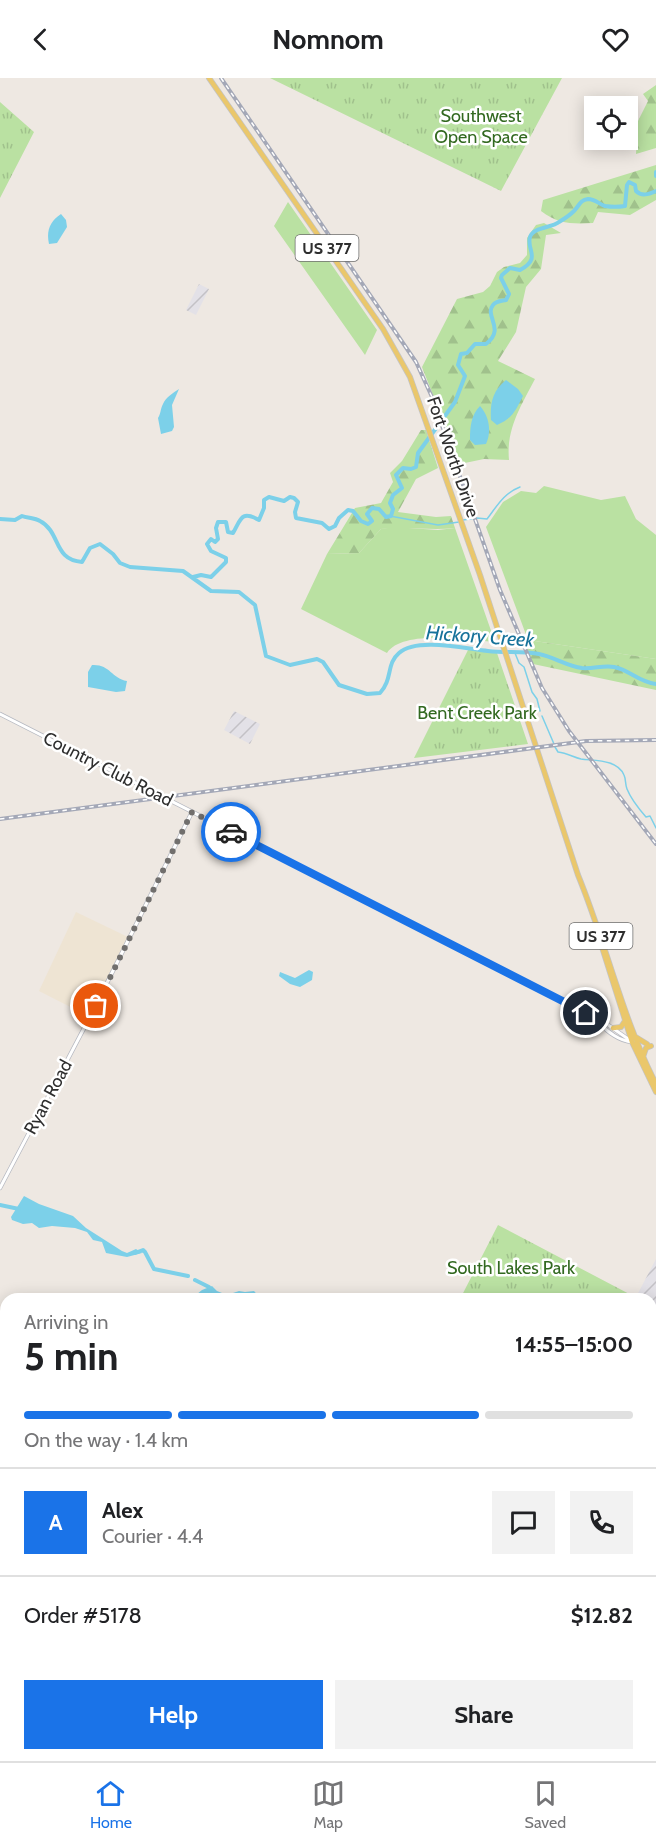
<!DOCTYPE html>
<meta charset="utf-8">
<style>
body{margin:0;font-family:Cabin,sans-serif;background:#f2f2f2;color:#202124;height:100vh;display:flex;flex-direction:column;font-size:22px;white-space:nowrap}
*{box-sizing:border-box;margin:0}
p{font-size:20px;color:#757577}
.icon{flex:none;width:33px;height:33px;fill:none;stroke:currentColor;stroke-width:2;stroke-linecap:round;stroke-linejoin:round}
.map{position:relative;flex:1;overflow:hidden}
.side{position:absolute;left:0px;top:1215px;width:657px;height:468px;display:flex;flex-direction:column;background:#fff;border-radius:18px 18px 0 0;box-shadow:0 3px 15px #0003}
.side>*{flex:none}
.tools{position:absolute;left:584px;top:18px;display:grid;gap:12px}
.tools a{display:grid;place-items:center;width:54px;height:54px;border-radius:0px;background:#fff;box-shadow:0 3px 15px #0003;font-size:30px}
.pin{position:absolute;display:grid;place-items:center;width:51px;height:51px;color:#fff;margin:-26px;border:3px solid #fff;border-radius:50%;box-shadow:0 2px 6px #0007}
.courier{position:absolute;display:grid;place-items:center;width:60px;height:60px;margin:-30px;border:4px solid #1a73e8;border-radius:50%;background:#fff;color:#222;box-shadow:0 2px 8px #0007}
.head em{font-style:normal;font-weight:700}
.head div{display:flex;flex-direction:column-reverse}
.head{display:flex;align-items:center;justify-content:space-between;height:102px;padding:0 24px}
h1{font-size:39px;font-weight:700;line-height:45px}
.bar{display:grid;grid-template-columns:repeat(4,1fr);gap:9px 6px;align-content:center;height:72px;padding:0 24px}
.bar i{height:8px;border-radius:4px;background:#e0e0e0}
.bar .current{background:#1a73e8}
.bar p{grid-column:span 4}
.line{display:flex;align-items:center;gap:15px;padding:0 24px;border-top:2px solid #e0e0e0}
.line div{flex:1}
.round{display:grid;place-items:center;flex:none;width:63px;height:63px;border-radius:0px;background:#f2f2f2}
.cta{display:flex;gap:12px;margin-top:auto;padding:12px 24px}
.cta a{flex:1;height:69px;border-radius:0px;background:#1a73e8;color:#fff;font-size:24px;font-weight:700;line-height:69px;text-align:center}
.cta a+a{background:#f2f2f2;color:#202124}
header{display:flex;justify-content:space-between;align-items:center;height:78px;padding:0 24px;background:#fff;font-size:27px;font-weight:700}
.tab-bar{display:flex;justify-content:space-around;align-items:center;height:84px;border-top:2px solid #e0e0e0;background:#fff;font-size:16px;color:#757577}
.tab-bar a{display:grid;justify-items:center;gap:3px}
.tab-bar .current{color:#1a73e8}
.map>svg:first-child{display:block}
</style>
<header><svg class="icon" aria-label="back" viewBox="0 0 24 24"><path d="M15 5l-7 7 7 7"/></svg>Nomnom<svg class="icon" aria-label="heart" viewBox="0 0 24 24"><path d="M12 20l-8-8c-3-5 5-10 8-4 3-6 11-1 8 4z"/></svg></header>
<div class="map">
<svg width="656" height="1683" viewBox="0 0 656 1683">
<defs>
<pattern id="industrial-furrows" width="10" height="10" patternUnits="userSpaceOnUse" patternTransform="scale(1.5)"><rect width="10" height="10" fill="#e3e1e7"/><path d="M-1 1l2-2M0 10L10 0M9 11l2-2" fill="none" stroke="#c3c1c6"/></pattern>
<pattern id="forest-firs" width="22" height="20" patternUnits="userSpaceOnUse" patternTransform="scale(1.5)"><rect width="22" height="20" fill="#bae1a2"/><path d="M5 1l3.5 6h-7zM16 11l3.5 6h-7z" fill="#a0c18c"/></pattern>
<pattern id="park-tufts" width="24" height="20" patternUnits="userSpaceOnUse" patternTransform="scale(1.5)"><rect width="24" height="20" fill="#bae1a2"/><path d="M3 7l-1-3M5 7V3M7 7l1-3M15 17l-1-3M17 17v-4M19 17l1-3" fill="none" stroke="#a0c18c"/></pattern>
</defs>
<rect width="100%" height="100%" fill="#eee8e2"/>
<!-- industrial -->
<path fill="url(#industrial-furrows)" d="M199,206l10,5 -13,26 -10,-5z
M234,633l26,13 -10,20 -26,-14z
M656,1181v166l-5,-3v-123h-16z"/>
<!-- education -->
<path fill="#eee4d3" d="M76,834l52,25 -38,80 -51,-26z"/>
<!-- grass -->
<path fill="#bae1a2" d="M288,124l89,128 -12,25 -91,-129z
M544,408l57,14 24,-4 11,23 20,16v124l-128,-19 -42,-113 17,-25 18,-11 15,2z
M394,449l44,3 17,-2 40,114c-25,-2 -93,-13 -108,11l-86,-44 26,-55 32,-1 22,-24z"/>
<!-- forest -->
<path fill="url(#forest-firs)" d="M656,7v63l-20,6 2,-33 10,-20 -5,-7z
M656,87v35l-26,15 -32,-3 -5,11c-21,1 -35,1 -52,-12l2,-11z
M544,145l17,10 -15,2 -5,34 -15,18 -10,45 -18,29 37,18c-14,27 -29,50 -26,81l-25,-1 -24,5 -38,-97 35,-68 26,-7 7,-6 7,-14 7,-5 16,-4 7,-8v-17l9,-13z
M421,352h5l12,38 -22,11 -18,33 38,5 15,-1 4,12c-25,3 -49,-2 -74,1l-22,24 -32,1 28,-46 26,-5 12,-21 -3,-9 12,-12z
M528,562l128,19v31l-123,-26 -9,-21z"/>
<!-- park -->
<path fill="url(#park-tufts)" d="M270,0h292l-61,113z
M0,24l34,30 -34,66z
M469,570l28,5 31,91 -114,14z
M498,1147l137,72 -1,2h-174z
M651,1348l5,2v137l-5,-2z"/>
<!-- water -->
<path fill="#7cd0e9" d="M61,136l5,6 1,7 -10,16 -8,1c-3,-13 1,-23 12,-30z
M506,302l12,9 5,7c-7,14 -11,23 -26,29l-6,-5c-1,-16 1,-29 15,-40z
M179,311l-7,16 2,22 -2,4 -11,3 -3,-16c3,-5 2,-8 5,-14 3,-7 10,-11 16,-15z
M480,328c9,10 12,25 6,38l-11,1 -5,-5c0,-13 1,-25 10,-34z
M92,587c18,-1 19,13 35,16l-2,10 -9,1 -28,-5v-15z
M309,892l4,2 -1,8 -12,7 -10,-3 -11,-8 1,-4 15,6z
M24,1118l15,8 34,12 13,12 36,23 5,2 9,-4 6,4 -15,4 -21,-4 -4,-11 -9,-2 -6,-8 -12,-4 -23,-2 -13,2 -7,-5 -9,1 -11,-4 -1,-3z
M212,1208l5,5 10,4 12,-4 6,1 9,-1 7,8h-70l11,-9z"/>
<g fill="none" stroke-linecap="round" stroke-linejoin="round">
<!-- stream -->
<path stroke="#7cd0e9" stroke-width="1.5" d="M390,438l48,9 21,-3
M463,442l14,-2 10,1c10,-13 17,-26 33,-32
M515,575l4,10 5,4 8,25 5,7 3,12
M542,638l12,28
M555,669l3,5c9,1 15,5 23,7 14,2 36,0 43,16 2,4 1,9 3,14 4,10 12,20 19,28l4,-1 6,12
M0,1610h6"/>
<!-- river -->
<path stroke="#7cd0e9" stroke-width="4" d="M656,94v4
M0,441l15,1 7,-4c5,2 13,2 18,5 21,11 13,39 42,41l8,-14 10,-4 13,10 7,9 10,4 53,4 28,20 28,1 16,13 11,51 24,9 27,-6 6,3 16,23 28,9 13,-1c13,-14 6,-29 19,-40 18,-16 67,-4 89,-2 17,2 35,0 51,3 15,3 28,12 43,14 11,1 22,-3 32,-1 16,3 24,15 42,17
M193,499l8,-2 10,2 15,-15v-4l-15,-7 -4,-7 4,-5 4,3 3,-3 -2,-11 2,-6h8l2,10 5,1c8,-14 8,-23 26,-13l5,-12v-8l5,-3 15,4 6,-4 4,1 4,4 -3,10 1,6 26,5 7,6 6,-3 4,-8 9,-8 5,1 8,10 7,3 4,-3 -5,-7 5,-6 7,1 7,8 5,-1 2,-7 -3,-6 3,-8 9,-7 -6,-13 7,-7 8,1 5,-2 2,-14 37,-51 10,-26 -7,-11 3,-11 6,-1 8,-9h11c20,-15 -2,-28 7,-39 3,-4 9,-4 13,-5l3,-6 -8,-16 1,-3 8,-7 10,2c22,-12 6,-20 10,-33 3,-10 22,-9 29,-15 5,-3 11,-7 15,-11 5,-5 6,-11 14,-12 7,0 11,5 17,7 6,1 14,1 20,0l2,-21 2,-3 6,3 1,6c6,6 13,3 20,0
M0,1127l19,4
M135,1175l8,-3 2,2 9,17 34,7
M195,1202l14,7 1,4
M651,1445l5,3"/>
<!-- secondary casing -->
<g stroke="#b5b8c0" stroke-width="4.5">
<path id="secondary" d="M0,636l574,292 26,16h4l27,19
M600,945c7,9 20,18 32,19
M0,1110l91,-173 101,-203
M651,1485l5,2
M651,1489l5,2
M0,1570h6
M0,1575h6
M309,1677l4,6
M313,1677l4,6"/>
</g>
<!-- primary casing -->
<g stroke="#c4c4c4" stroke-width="6">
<path id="primary" d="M209,0l174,251 27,48 70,198 98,300c28,68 45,145 78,209
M596,850l36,114 24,50
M613,950l8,-1 4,-6
M634,958l13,8
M643,979l3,-9 5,-2"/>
</g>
<!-- secondary -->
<use href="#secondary" stroke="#fff" stroke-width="3"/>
<!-- primary -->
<use href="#primary" stroke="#eac76b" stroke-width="4.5"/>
<!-- rail casing -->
<g stroke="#a4a8b7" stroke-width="4">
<path id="rail" d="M221,0l195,284 16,35 68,193 42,98 27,43 87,113
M0,741l586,-78 70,-1"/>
</g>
<!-- rail -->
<use href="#rail" stroke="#fff" stroke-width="1.5" stroke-dasharray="4.5" stroke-linecap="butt"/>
</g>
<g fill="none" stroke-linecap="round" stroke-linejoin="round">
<!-- done -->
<path stroke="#716f6d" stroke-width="6" stroke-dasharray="0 10.8" d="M96,928l96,-194 39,20"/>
<!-- route -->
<path stroke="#1a73e8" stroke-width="8" d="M231,754l355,181"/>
</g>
<g text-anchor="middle" stroke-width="5" stroke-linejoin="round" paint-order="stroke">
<!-- shield labels -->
<g fill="#fff" stroke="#6d6d6d" stroke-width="1.5">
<rect x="295.5" y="157" width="63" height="26" rx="4.5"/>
<rect x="569.5" y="845" width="63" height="26" rx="4.5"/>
</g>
<g font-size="16" font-weight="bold" fill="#2e2e2e">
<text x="327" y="176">US 377</text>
<text x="601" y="864">US 377</text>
</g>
<!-- park labels -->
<g font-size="18" fill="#326920" stroke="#fff">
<text x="481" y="44">Southwest<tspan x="481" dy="21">Open Space</tspan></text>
<text x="477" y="641">Bent Creek Park</text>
<text x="511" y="1196">South Lakes Park</text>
</g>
<!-- street labels -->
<g font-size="18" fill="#2e2e2e" stroke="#fff">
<text transform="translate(453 379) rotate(71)" y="6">Fort Worth Drive</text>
<text transform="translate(108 691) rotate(27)" y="6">Country Club Road</text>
<text transform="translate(48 1019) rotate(-62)" y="6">Ryan Road</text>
</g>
<!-- water labels -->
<g font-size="20" font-style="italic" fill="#16729a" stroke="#fff">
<text transform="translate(480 558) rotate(4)" y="7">Hickory Creek</text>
</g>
</g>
</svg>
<div class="tools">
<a><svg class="icon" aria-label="locate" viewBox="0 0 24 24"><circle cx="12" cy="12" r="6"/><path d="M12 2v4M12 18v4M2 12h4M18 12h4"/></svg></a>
</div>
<div class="pin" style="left:96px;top:928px;background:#ea580c"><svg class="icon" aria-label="bag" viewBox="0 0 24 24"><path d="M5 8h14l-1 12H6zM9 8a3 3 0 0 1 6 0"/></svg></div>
<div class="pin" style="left:586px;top:935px;background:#1f2937"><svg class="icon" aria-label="home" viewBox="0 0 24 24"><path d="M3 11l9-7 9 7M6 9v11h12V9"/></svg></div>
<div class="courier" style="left:231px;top:754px"><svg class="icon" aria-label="car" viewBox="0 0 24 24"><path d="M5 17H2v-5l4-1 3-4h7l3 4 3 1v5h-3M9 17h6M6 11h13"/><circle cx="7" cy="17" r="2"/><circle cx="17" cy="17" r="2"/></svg></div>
<section class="side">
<div class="head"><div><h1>5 min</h1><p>Arriving in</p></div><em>14:55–15:00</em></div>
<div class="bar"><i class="current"></i><i class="current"></i><i class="current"></i><i></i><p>On the way · 1.4 km</p></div>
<div class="line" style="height:108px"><b class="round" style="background:#1a73e8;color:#fff">A</b><div><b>Alex</b><p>Courier · 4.4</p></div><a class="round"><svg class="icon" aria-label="chat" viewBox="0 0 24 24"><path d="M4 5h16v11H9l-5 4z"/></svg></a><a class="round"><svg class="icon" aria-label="phone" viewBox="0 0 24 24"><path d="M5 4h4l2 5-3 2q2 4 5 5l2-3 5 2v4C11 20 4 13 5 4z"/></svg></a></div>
<div class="line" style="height:78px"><div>Order #5178</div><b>$12.82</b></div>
<div class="cta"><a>Help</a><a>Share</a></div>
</section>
</div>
<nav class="tab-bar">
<a class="current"><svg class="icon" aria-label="home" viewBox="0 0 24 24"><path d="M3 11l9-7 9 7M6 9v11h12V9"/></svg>Home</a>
<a><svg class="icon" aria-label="map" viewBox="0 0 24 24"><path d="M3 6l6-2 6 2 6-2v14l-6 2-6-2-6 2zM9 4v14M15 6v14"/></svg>Map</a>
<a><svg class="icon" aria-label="saved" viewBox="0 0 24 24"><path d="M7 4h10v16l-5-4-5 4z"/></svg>Saved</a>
</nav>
